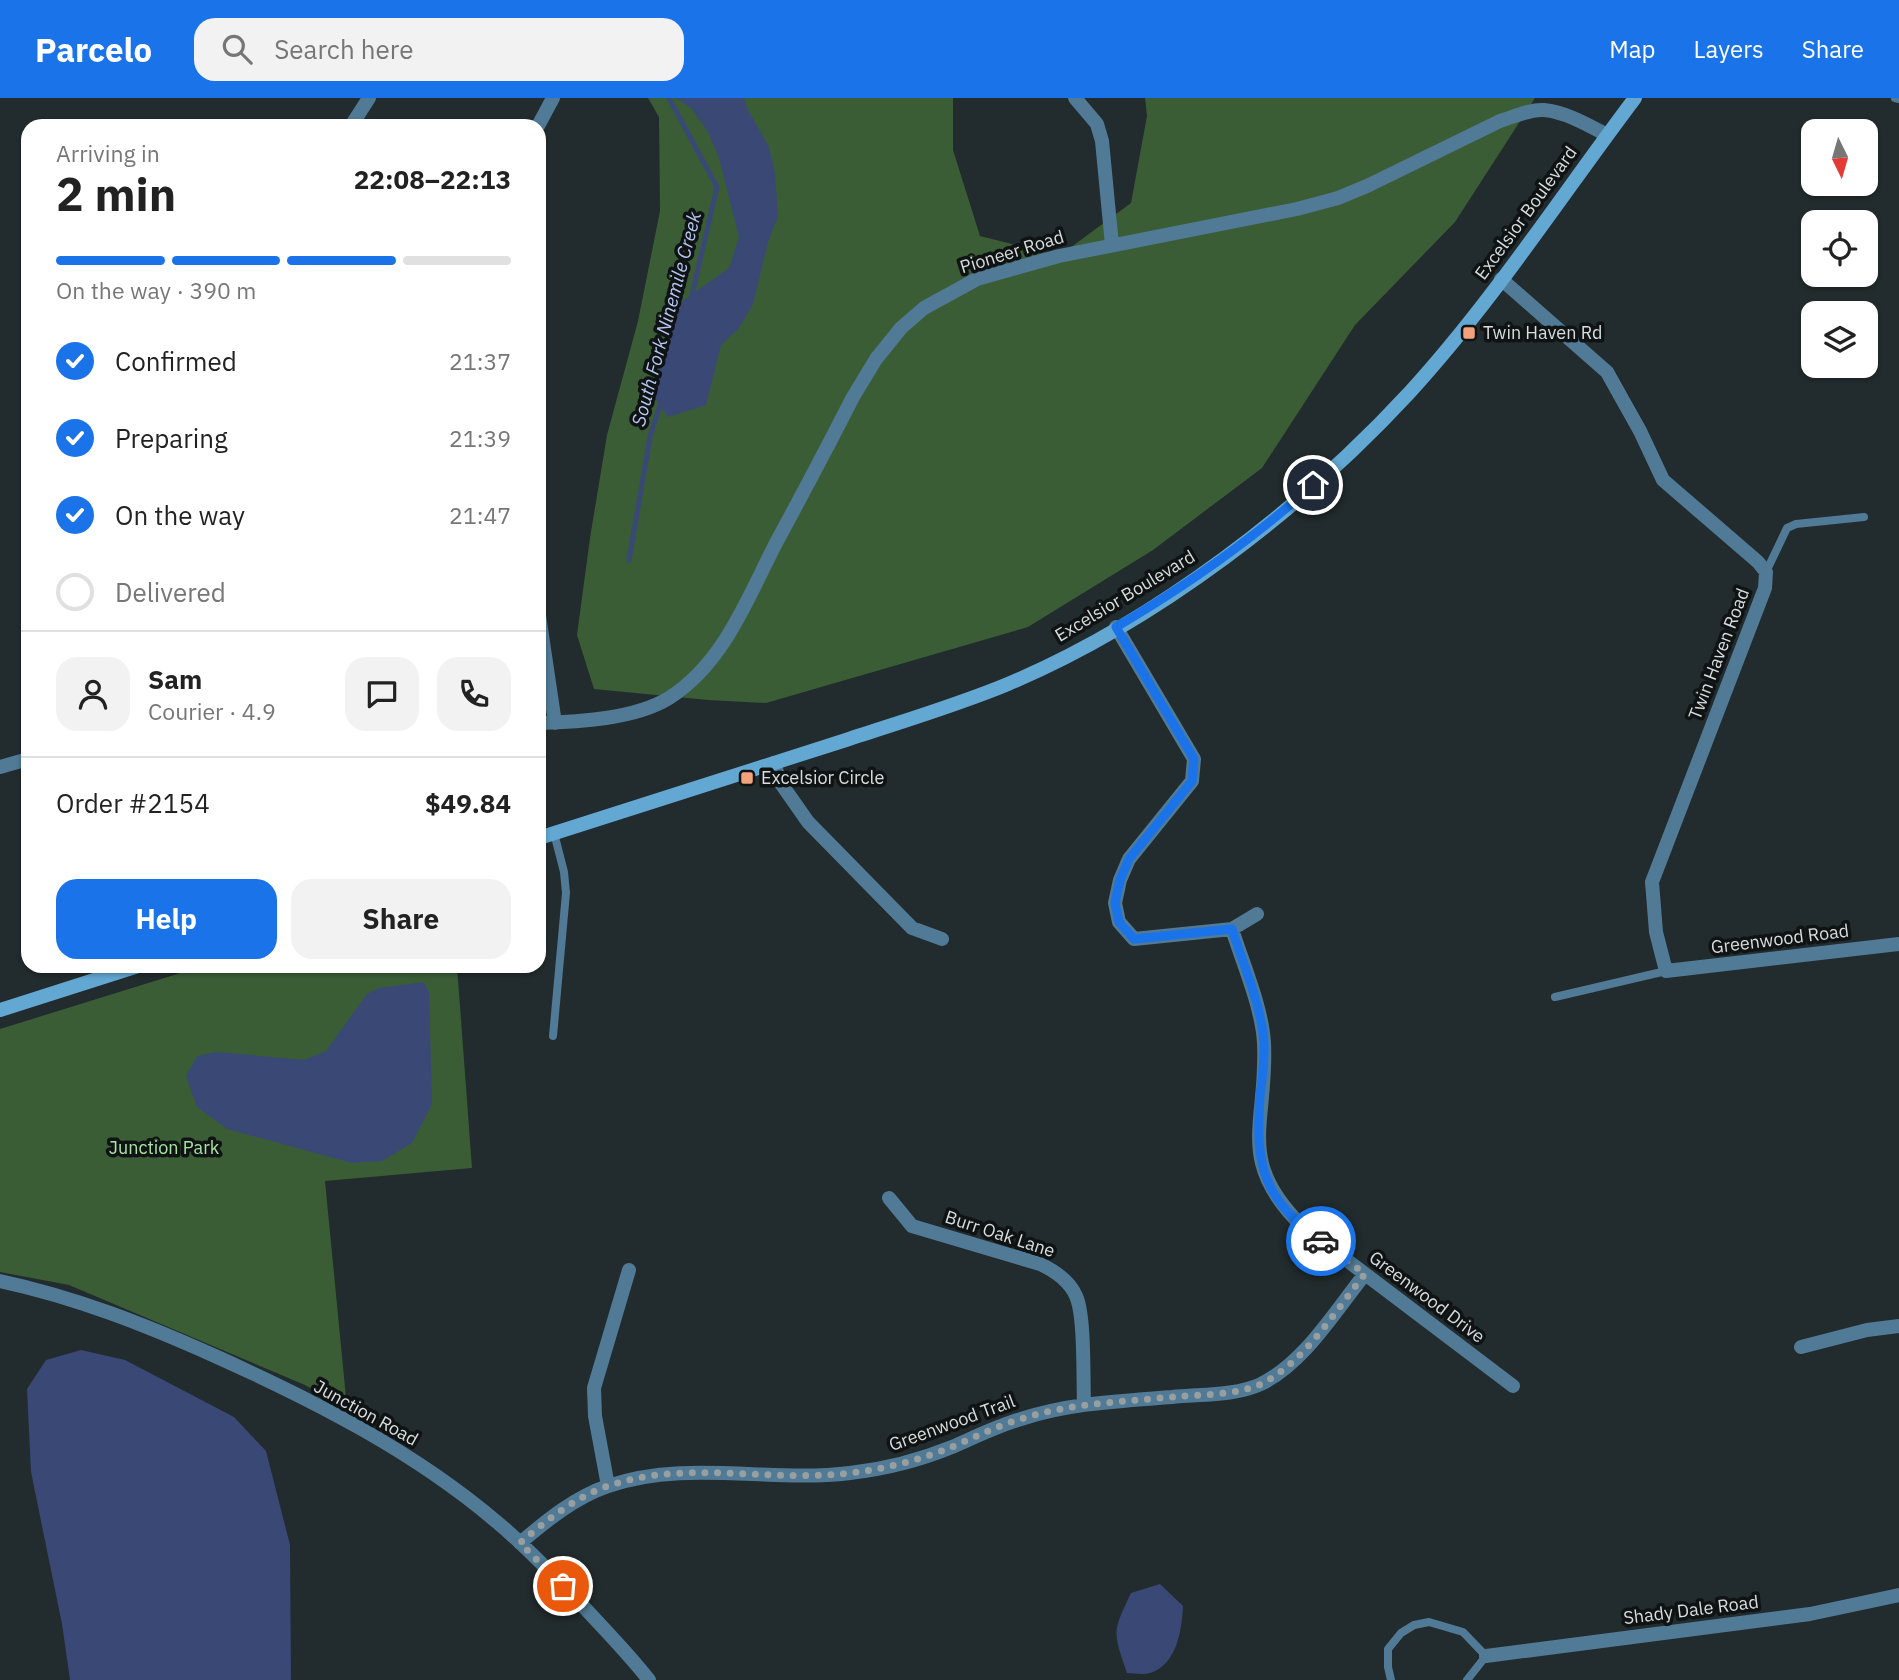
<!DOCTYPE html>
<meta charset="utf-8">
<style>
body{margin:0;font-family:"IBM Plex Sans",sans-serif;background:#f2f2f2;color:#222;height:100vh;display:flex;flex-direction:column;font-size:26px;white-space:nowrap}
*{box-sizing:border-box;margin:0}
p{font-size:23px;color:#767676}
.icon{flex:none;width:38px;height:38px;fill:none;stroke:currentColor;stroke-width:2;stroke-linecap:round;stroke-linejoin:round}
.map{position:relative;flex:1;overflow:hidden}
.sheet{position:absolute;left:21px;top:21px;width:525px;height:854px;display:flex;flex-direction:column;background:#fff;border-radius:21px;box-shadow:0 2px 5px #0004}
.sheet>*{flex:none}
.needle{width:46px;rotate:175deg}
.buttons{position:absolute;left:1801px;top:21px;display:grid;gap:14px}
.buttons a{display:grid;place-items:center;width:77px;height:77px;border-radius:14px;background:#fff;box-shadow:0 2px 5px #0004;font-size:35px}
.pin{position:absolute;display:grid;place-items:center;width:60px;height:60px;color:#fff;margin:-30px;border:4px solid #fff;border-radius:50%;box-shadow:0 2px 7px #0007}
.courier{position:absolute;display:grid;place-items:center;width:70px;height:70px;margin:-35px;border:5px solid #1a73e8;border-radius:50%;background:#fff;color:#222;box-shadow:0 2px 9px #0007}
.overview em{font-style:normal;font-weight:700}
.overview div{display:flex;flex-direction:column-reverse}
.overview{display:flex;align-items:center;justify-content:space-between;height:119px;padding:0 35px}
h1{font-size:46px;font-weight:700;line-height:52px}
.bar{display:grid;grid-template-columns:repeat(4,1fr);gap:10px 7px;align-content:center;height:84px;padding:0 35px}
.bar i{height:9px;border-radius:5px;background:#e0e0e0}
.bar .active{background:#1a73e8}
.bar p{grid-column:span 4}
.line{display:flex;align-items:center;gap:18px;padding:0 35px;border-top:2px solid #e0e0e0}
.line div{flex:1}
.round{display:grid;place-items:center;flex:none;width:74px;height:74px;border-radius:21px;background:#f2f2f2}
ol{padding:0 35px;list-style:none}
li{display:flex;align-items:center;gap:21px;height:77px}
li p{margin-inline-start:auto}
li .icon{padding:7px;border-radius:50%;background:#1a73e8;color:#fff;stroke-width:4}
li:last-child{color:#767676}
li i{width:38px;height:38px;border:4px solid #e0e0e0;border-radius:50%}
.button{display:flex;gap:14px;margin-top:auto;padding:14px 35px}
.button a{flex:1;height:80px;border-radius:21px;background:#1a73e8;color:#fff;font-size:28px;font-weight:700;line-height:80px;text-align:center}
.button a+a{background:#f2f2f2;color:#222}
header{display:flex;align-items:center;gap:42px;box-sizing:border-box;height:98px;padding:0 35px;background:#1a73e8;color:#fff}
header strong{font-size:33px}
nav{display:flex;gap:38px;margin-inline-start:auto;font-size:24px}
.search{width:490px;height:63px;background:#f2f2f2;display:flex;align-items:center;gap:18px;box-sizing:border-box;padding:0 24px;border-radius:21px;color:#767676;font-size:26px}
.map>svg:first-child{display:block}
</style>
<header>
<strong>Parcelo</strong>
<div class="search"><svg class="icon" aria-label="search" viewBox="0 0 24 24"><circle cx="10" cy="10" r="6"/><path d="M15 15l6 6"/></svg>Search here</div>
<nav><a>Map</a><a>Layers</a><a>Share</a></nav>
</header>
<div class="map">
<svg width="1899" height="1582" viewBox="0 0 1899 1582">
<rect width="100%" height="100%" fill="#222b2d"/>
<!-- green -->
<path fill="#3a5d36" d="M648,0h305v52l27,86 79,20 72,-53 16,-87 -2,-18h390l-80,124 -100,103 -93,143 -109,82 -125,77 -262,76 -58,-3 -114,-11 -17,-54 13,-97 17,-103 31,-114 22,-110 -1,-94z
M203,868h254l15,202 -147,13 22,227 -42,-23 -236,-100 -69,-13v-243z"/>
<!-- water -->
<path fill="#3a4876" d="M676,0h68l3,10 22,39 6,27 3,42 -10,26 -15,62 -14,24 -18,17 -15,60 -38,12 -14,-20 6,-35 17,-57 52,-37 10,-31 -20,-79 -11,-26 -17,-24z
M424,884l5,10 3,112 -20,39 -30,18 -30,2 -125,-34 -30,-22 -11,-31 11,-20 20,-4 87,8 22,-9 41,-57 12,-6z
M81,1252l44,10 109,57 32,34 24,94 1,135h-221l-8,-56 -31,-152 -4,-83 19,-29z
M1160,1486l23,22c-1,23 -6,59 -33,67 -7,2 -16,0 -23,0 -14,-41 -15,-40 4,-80z"/>
<g fill="none" stroke-linecap="round" stroke-linejoin="round">
<!-- stream -->
<path stroke="#3a4876" stroke-width="5" d="M669,0l48,89 -26,112
M629,462l21,-123 12,-38"/>
<!-- service -->
<path stroke="#507a95" stroke-width="8" d="M1895,0l4,1
M1766,474l21,-44 9,-4 68,-7
M1555,899l111,-26
M553,938l13,-143 -2,-21 -10,-39
M1391,1582l-3,-13v-18l13,-16 13,-8 15,-3 34,10 23,24 -19,24"/>
<!-- minor -->
<path stroke="#507a95" stroke-width="14" d="M1075,0l22,26 5,17 10,104
M351,28l18,-28
M538,28l15,-28
M1501,181l106,93 33,59 23,49 95,82 8,10 -1,16 -113,294 4,50 10,39 233,-27
M539,517l16,108
M1116,529l78,132 -2,22 -63,78 -9,21 -5,23 4,19 15,17 98,-10 25,-15
M539,625c39,-1 96,-4 130,-25 55,-35 78,-99 107,-155 26,-48 52,-97 77,-146l23,-38 25,-31 23,-20 53,-29 82,-23 238,-47 41,-11 29,-12 133,-65c13,-4 30,-12 44,-11 22,2 44,15 63,25
M774,665l6,19 28,40 104,106 30,11
M0,669l28,-8
M1232,831c11,35 30,78 32,114 4,81 -30,117 39,184l210,159
M889,1100l23,28 128,38c15,7 29,16 36,32 9,19 7,84 8,108
M0,1183c75,16 146,44 215,75 100,45 200,96 283,167 30,25 57,54 84,82 23,25 46,48 67,75
M1801,1249l66,-17 32,-4
M608,1388l-13,-70 -1,-28 35,-118
M520,1445c26,-22 55,-46 88,-57 78,-27 162,-3 242,-13 35,-4 70,-13 102,-26 23,-10 45,-21 69,-28 49,-16 100,-18 151,-22 28,-3 63,-1 89,-13 44,-22 74,-73 104,-110
M1486,1558l324,-42 89,-19"/>
<!-- secondary -->
<path stroke="#62a8d3" stroke-width="14" d="M539,740c102,-33 205,-65 307,-98 54,-18 109,-34 162,-56 147,-62 294,-175 402,-292 83,-91 151,-196 225,-294
M0,912l138,-44"/>
</g>
<g fill="none" stroke-linecap="round" stroke-linejoin="round">
<!-- done -->
<path stroke="#989fa1" stroke-width="7" stroke-dasharray="0 12.6" d="M563,1488l-43,-43c26,-22 55,-46 88,-57 78,-27 162,-3 242,-13 35,-4 70,-13 102,-26 23,-10 45,-21 69,-28 49,-16 100,-17 151,-22 28,-3 63,-1 89,-13 44,-22 74,-73 104,-110l-44,-33"/>
<!-- route -->
<path stroke="#1a73e8" stroke-width="9" d="M1313,387c-60,54 -127,101 -197,142l78,132 -2,22 -63,78 -9,21 -5,23 4,19 15,17 98,-10c11,35 30,78 32,114 1,18 -2,36 -4,54 -5,70 3,101 61,144"/>
</g>
<!-- markers -->
<g fill="#f1a27b" stroke="#0f1313" stroke-width="2.5">
<rect x="1462" y="228" width="14" height="14" rx="3.5"/>
<rect x="740" y="673" width="14" height="14" rx="3.5"/>
</g>
<g text-anchor="middle" stroke-width="7" stroke-linejoin="round" paint-order="stroke">
<!-- street labels -->
<g font-size="18" fill="#d8dedf" stroke="#0f1313">
<text transform="translate(1526 115) rotate(-54)" y="6">Excelsior Boulevard</text>
<text transform="translate(1012 154) rotate(-17)" y="6">Pioneer Road</text>
<text transform="translate(1125 498) rotate(-31)" y="6">Excelsior Boulevard</text>
<text transform="translate(1719 556) rotate(-69)" y="6">Twin Haven Road</text>
<text transform="translate(1780 841) rotate(-7)" y="6">Greenwood Road</text>
<text transform="translate(1000 1136) rotate(18)" y="6">Burr Oak Lane</text>
<text transform="translate(1427 1199) rotate(37)" y="6">Greenwood Drive</text>
<text transform="translate(366 1315) rotate(29)" y="6">Junction Road</text>
<text transform="translate(952 1325) rotate(-20)" y="6">Greenwood Trail</text>
<text transform="translate(1691 1512) rotate(-7)" y="6">Shady Dale Road</text>
</g>
<!-- poi labels -->
<g font-size="18" fill="#d8dedf" stroke="#0f1313" text-anchor="start">
<text x="1483" y="241">Twin Haven Rd</text>
<text x="761" y="686">Excelsior Circle</text>
</g>
<!-- park labels -->
<g font-size="18" fill="#a8e4a2" stroke="#0f1313">
<text x="164" y="1056">Junction Park</text>
</g>
<!-- water labels -->
<g font-size="19" font-style="italic" fill="#b7c7f4" stroke="#0f1313">
<text transform="translate(666 221) rotate(-75)" y="7">South Fork Ninemile Creek</text>
</g>
</g>
</svg>
<div class="buttons">
<a><svg class="needle" viewBox="-14 -14 28 28"><path d="M0-13l5 13h-10z" fill="#e53935"/><path d="M0 13l5-13h-10z" fill="#767676"/></svg></a>
<a><svg class="icon" aria-label="locate" viewBox="0 0 24 24"><circle cx="12" cy="12" r="6"/><path d="M12 2v4M12 18v4M2 12h4M18 12h4"/></svg></a>
<a><svg class="icon" aria-label="layers" viewBox="0 0 24 24"><path d="M12 4l9 5-9 5-9-5zM3 14l9 5 9-5"/></svg></a>
</div>
<div class="pin" style="left:563px;top:1488px;background:#ea580c"><svg class="icon" aria-label="bag" viewBox="0 0 24 24"><path d="M5 8h14l-1 12H6zM9 8a3 3 0 0 1 6 0"/></svg></div>
<div class="pin" style="left:1313px;top:387px;background:#1f2937"><svg class="icon" aria-label="home" viewBox="0 0 24 24"><path d="M3 11l9-7 9 7M6 9v11h12V9"/></svg></div>
<div class="courier" style="left:1321px;top:1143px"><svg class="icon" aria-label="car" viewBox="0 0 24 24"><path d="M5 17H2v-5l4-1 3-4h7l3 4 3 1v5h-3M9 17h6M6 11h13"/><circle cx="7" cy="17" r="2"/><circle cx="17" cy="17" r="2"/></svg></div>
<section class="sheet">
<div class="overview"><div><h1>2 min</h1><p>Arriving in</p></div><em>22:08–22:13</em></div>
<div class="bar"><i class="active"></i><i class="active"></i><i class="active"></i><i></i><p>On the way · 390 m</p></div>
<ol>
<li><svg class="icon" aria-label="check" viewBox="0 0 24 24"><path d="M5 12l5 5 9-10"/></svg>Confirmed<p>21:37</p></li>
<li><svg class="icon" aria-label="check" viewBox="0 0 24 24"><path d="M5 12l5 5 9-10"/></svg>Preparing<p>21:39</p></li>
<li><svg class="icon" aria-label="check" viewBox="0 0 24 24"><path d="M5 12l5 5 9-10"/></svg>On the way<p>21:47</p></li>
<li><i></i>Delivered</li>
</ol>
<div class="line" style="height:126px"><a class="round"><svg class="icon" aria-label="person" viewBox="0 0 24 24"><circle cx="12" cy="8" r="4"/><path d="M4 21q1-7 8-7t8 7"/></svg></a><div><b>Sam</b><p>Courier · 4.9</p></div><a class="round"><svg class="icon" aria-label="chat" viewBox="0 0 24 24"><path d="M4 5h16v11H9l-5 4z"/></svg></a><a class="round"><svg class="icon" aria-label="phone" viewBox="0 0 24 24"><path d="M5 4h4l2 5-3 2q2 4 5 5l2-3 5 2v4C11 20 4 13 5 4z"/></svg></a></div>
<div class="line" style="height:91px"><div>Order #2154</div><b>$49.84</b></div>
<div class="button"><a>Help</a><a>Share</a></div>
</section>
</div>
